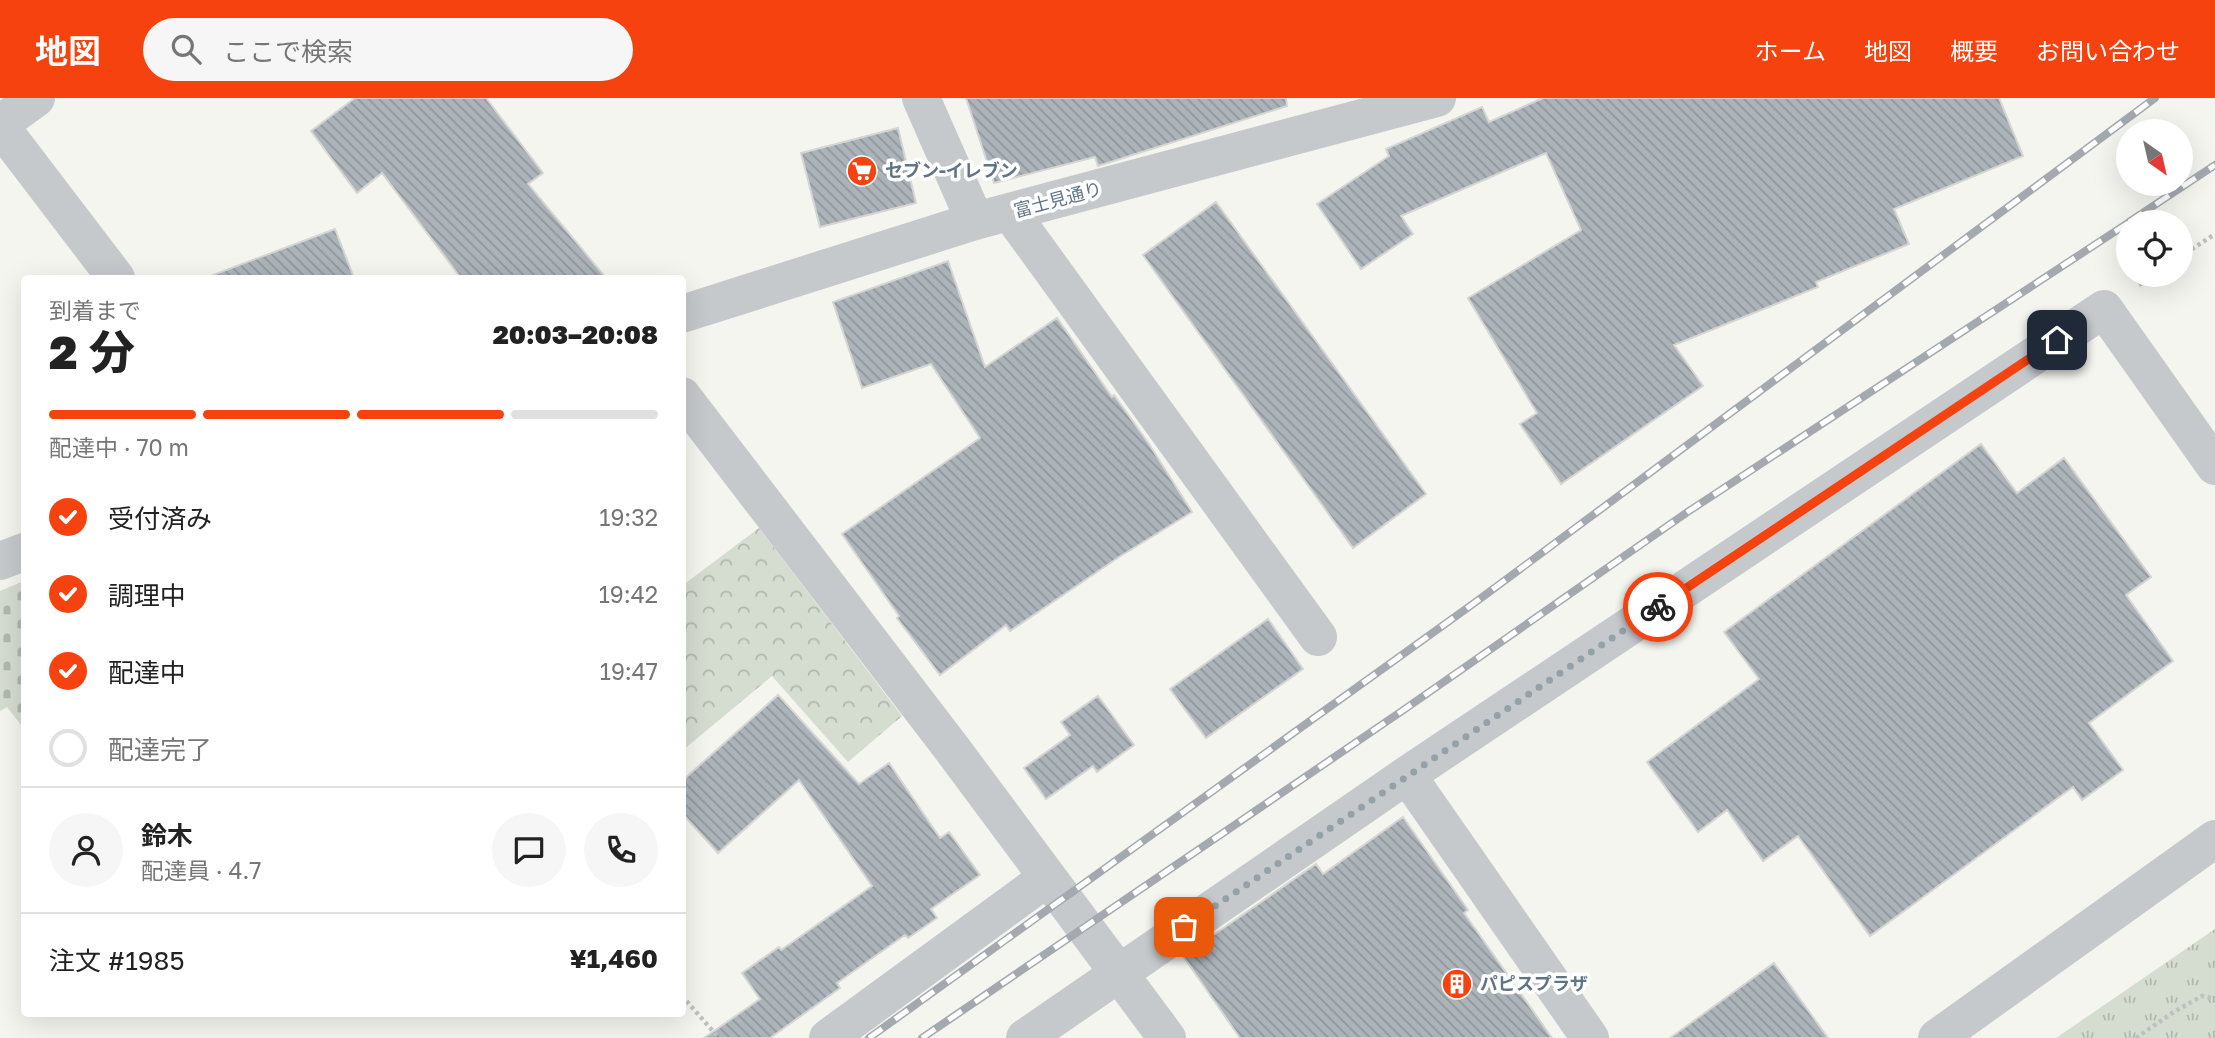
<!DOCTYPE html>
<html lang="ja">
<meta charset="utf-8">
<style>
body{margin:0;font-family:"Golos Text","Noto Sans JP",sans-serif;background:#f6f6f6;color:#222;height:100vh;display:flex;flex-direction:column;font-size:26px;white-space:nowrap}
*{box-sizing:border-box;margin:0}
p{font-size:23px;color:#767676}
.icon{flex:none;width:38px;height:38px;fill:none;stroke:currentColor;stroke-width:2;stroke-linecap:round;stroke-linejoin:round}
.map{position:relative;flex:1;overflow:hidden}
.panel{position:absolute;left:21px;top:177px;width:665px;height:742px;display:flex;flex-direction:column;background:#fff;border-radius:7px;box-shadow:0 7px 28px #0002}
.panel>*{flex:none}
.needle{width:46px;rotate:146deg}
.fabs{position:absolute;left:2116px;top:21px;display:grid;gap:14px}
.fabs a{display:grid;place-items:center;width:77px;height:77px;border-radius:50%;background:#fff;box-shadow:0 7px 28px #0002;font-size:35px}
.pin{position:absolute;display:grid;place-items:center;width:60px;height:60px;color:#fff;margin:-30px;border-radius:14px;box-shadow:0 4px 10px #0006}
.courier{position:absolute;display:grid;place-items:center;width:70px;height:70px;margin:-35px;border:5px solid #f5420f;border-radius:50%;background:#fff;color:#222;box-shadow:0 2px 9px #0007}
.overview em{font-style:normal;font-weight:800}
.overview div{display:flex;flex-direction:column-reverse}
.overview{display:flex;align-items:center;justify-content:space-between;height:119px;padding:0 28px}
h1{font-size:46px;font-weight:800;line-height:52px}
.bar{display:grid;grid-template-columns:repeat(4,1fr);gap:10px 7px;align-content:center;height:84px;padding:0 28px}
.bar i{height:9px;border-radius:5px;background:#e0e0e0}
.bar .active{background:#f5420f}
.bar p{grid-column:span 4}
.line{display:flex;align-items:center;gap:18px;padding:0 28px;border-top:2px solid #e0e0e0}
.line div{flex:1}
.round{display:grid;place-items:center;flex:none;width:74px;height:74px;border-radius:37px;background:#f6f6f6}
ol{padding:0 28px;list-style:none}
li{display:flex;align-items:center;gap:21px;height:77px}
li p{margin-inline-start:auto}
li .icon{padding:7px;border-radius:50%;background:#f5420f;color:#fff;stroke-width:4}
li:last-child{color:#767676}
li i{width:38px;height:38px;border:4px solid #e0e0e0;border-radius:50%}
header{display:flex;align-items:center;gap:42px;box-sizing:border-box;height:98px;padding:0 35px;background:#f5420f;color:#fff}
header strong{font-size:33px}
nav{display:flex;gap:38px;margin-inline-start:auto;font-size:24px}
.search{width:490px;height:63px;background:#f6f6f6;display:flex;align-items:center;gap:18px;box-sizing:border-box;padding:0 24px;border-radius:38px;color:#767676;font-size:26px}
.map>svg:first-child{display:block}
</style>
<header>
<strong>地図</strong>
<div class="search"><svg class="icon" aria-label="search" viewBox="0 0 24 24"><circle cx="10" cy="10" r="6"/><path d="M15 15l6 6"/></svg>ここで検索</div>
<nav><a>ホーム</a><a>地図</a><a>概要</a><a>お問い合わせ</a></nav>
</header>
<div class="map">
<svg width="2215" height="940" viewBox="0 0 2215 940">
<defs>
<pattern id="forest-crowns" width="20" height="18" patternUnits="userSpaceOnUse" patternTransform="scale(1.75)"><rect width="20" height="18" fill="#d5dcd0"/><path d="M2 6a3 3 0 1 1 6 0M12 15a3 3 0 1 1 6 0" fill="none" stroke="#b0b7ae"/></pattern>
<pattern id="cemetery-stones" width="16" height="16" patternUnits="userSpaceOnUse" patternTransform="scale(1.75)"><rect width="16" height="16" fill="#d5dcd0"/><path d="M2 7V4a2 2 0 0 1 4 0v3zM10 15v-3a2 2 0 0 1 4 0v3z" fill="#b0b7ae"/></pattern>
<pattern id="park-tufts" width="24" height="20" patternUnits="userSpaceOnUse" patternTransform="scale(1.75)"><rect width="24" height="20" fill="#d5dcd0"/><path d="M3 7l-1-3M5 7V3M7 7l1-3M15 17l-1-3M17 17v-4M19 17l1-3" fill="none" stroke="#b0b7ae"/></pattern>
<pattern id="building-back-hatch" width="6" height="6" patternUnits="userSpaceOnUse" patternTransform="scale(1.75)"><rect width="6" height="6" fill="#acb4b9"/><path d="M-1 5l2 2M0 0l6 6M5-1l2 2" fill="none" stroke="#8f979c"/></pattern>
</defs>
<rect width="100%" height="100%" fill="#f5f5ef"/>
<!-- forest -->
<path fill="url(#forest-crowns)" d="M759,430l143,188 -54,46 -76,-86 -89,74v-165z"/>
<!-- cemetery -->
<path fill="url(#cemetery-stones)" d="M24,483v148l-17,-22 -7,4v-120z"/>
<!-- park -->
<path fill="url(#park-tufts)" d="M2215,831v109h-159z"/>
<!-- building -->
<path fill="url(#building-back-hatch)" stroke="#d5d5d3" stroke-width="2" d="M355,0h131l57,75 -15,11 78,94h-145l-79,-105 -25,20 -46,-62z
M966,0h320l1,8 -189,60 -3,-9 -101,26z
M1543,0h456l24,58 -129,53 15,35 -93,38 2,5 -144,58 29,41 -142,98 -41,-60 17,-11 -69,-115 113,-68 -35,-77 -145,63 12,18 -52,35 -44,-65 72,-48 -3,-7 96,-42 7,15z
M898,30l18,75 -96,24 -19,-74z
M1216,104l210,292 -73,54 -210,-293z
M335,131l19,49h-140l-1,-3z
M948,163l37,106 72,-49 55,79 2,-2 35,49 43,68 -73,45 -109,74 -4,-6 -66,50 -43,-57 2,-2 -57,-82 138,-96 -49,-74 -69,24 -29,-86z
M1981,346l36,49 47,-35 87,119 -25,18 47,66 -84,62 34,47 -41,30 -9,-13 -203,149 -72,-100 -35,25 -36,-51 -29,22 -51,-70 112,-83 -35,-47z
M1268,521l35,50 -97,69 -36,-49z
M778,597l81,89 30,-21 51,75 9,-6 31,43 -49,34 6,9 -29,20 -3,-3 -68,48 3,5 -70,50h-66l56,-39 -18,-26 37,-26 2,3 91,-64 -73,-106 -81,73 -36,-40v-32z
M1098,598l36,49 -37,27 -4,-6 -47,33 -22,-31 46,-33 -9,-13z
M1403,719l65,93 -4,3 88,125h-312l-57,-82 133,-92 7,10z
M1774,865l54,75h-158z"/>
<g fill="none" stroke-linecap="round" stroke-linejoin="round">
<!-- path -->
<path stroke="#bec0c2" stroke-width="4.5" stroke-dasharray="3.5 3.5" stroke-linecap="butt" d="M2180,159l35,-23
M2139,187l16,-10
M682,898l37,42
M2136,940l36,-25 30,-17 13,3"/>
<!-- minor -->
<path stroke="#c6c9cc" stroke-width="38" d="M921,0l54,123
M0,26l36,-26
M0,28l116,152
M1010,114l308,425
M682,216l293,-93 462,-123
M682,298l271,354 214,288
M0,463l24,-9
M1407,677l183,263
M828,940l219,-160
M1025,940l382,-263 697,-466 111,157
M1937,940l278,-199"/>
<!-- rail casing -->
<g stroke="#a3a9af" stroke-width="8">
<path id="rail" d="M2129,124l86,-57
M869,940l608,-437 678,-503
M922,940l480,-327 287,-200 439,-288"/>
</g>
<!-- rail -->
<use href="#rail" stroke="#fff" stroke-width="5" stroke-dasharray="16" stroke-linecap="butt"/>
</g>
<g fill="none" stroke-linecap="round" stroke-linejoin="round">
<!-- done -->
<path stroke="#94a1a9" stroke-width="7" stroke-dasharray="0 12.6" d="M1184,829l474,-320"/>
<!-- route -->
<path stroke="#f5420f" stroke-width="9" d="M1658,509l399,-267"/>
</g>
<!-- icons -->
<defs>
<g id="supermarket-disc" transform="scale(1.575)"><circle r="9.5" fill="#f5420f" stroke="#fff"/><path d="M-6-5.5h2.5l.6 2H6L4.5 2H-2.5L-4.4-4H-6ZM-1.5 3.2a1.3 1.3 0 1 0 .1 0ZM3 3.2a1.3 1.3 0 1 0 .1 0Z" fill="#fff"/></g>
<g id="building-disc" transform="scale(1.575)"><circle r="9.5" fill="#f5420f" stroke="#fff"/><path d="M-4-6H4V6H1V3H-1V6H-4ZM-2.5-4.3h1.7v1.8h-1.7ZM.8-4.3h1.7v1.8H.8ZM-2.5-1h1.7V.8h-1.7ZM.8-1h1.7V.8H.8Z" fill="#fff"/></g>
</defs>
<g fill-rule="evenodd">
<use href="#supermarket-disc" x="862" y="73"/>
<use href="#building-disc" x="1457" y="886"/>
</g>
<g text-anchor="middle" stroke-width="7" stroke-linejoin="round" paint-order="stroke">
<!-- poi labels -->
<g font-size="18" font-weight="bold" fill="#607484" stroke="#fff" text-anchor="start">
<text x="885" y="79">セブン-イレブン</text>
<text x="1480" y="892">パピスプラザ</text>
</g>
<!-- street labels -->
<g font-size="18" fill="#607484" stroke="#fff">
<text transform="translate(1058 102) rotate(-15)" y="6">富士見通り</text>
</g>
</g>
</svg>
<div class="fabs">
<a><svg class="needle" viewBox="-14 -14 28 28"><path d="M0-13l5 13h-10z" fill="#e53935"/><path d="M0 13l5-13h-10z" fill="#767676"/></svg></a>
<a><svg class="icon" aria-label="locate" viewBox="0 0 24 24"><circle cx="12" cy="12" r="6"/><path d="M12 2v4M12 18v4M2 12h4M18 12h4"/></svg></a>
</div>
<div class="pin" style="left:1184px;top:829px;background:#ea580c"><svg class="icon" aria-label="bag" viewBox="0 0 24 24"><path d="M5 8h14l-1 12H6zM9 8a3 3 0 0 1 6 0"/></svg></div>
<div class="pin" style="left:2057px;top:242px;background:#1f2937"><svg class="icon" aria-label="home" viewBox="0 0 24 24"><path d="M3 11l9-7 9 7M6 9v11h12V9"/></svg></div>
<div class="courier" style="left:1658px;top:509px"><svg class="icon" aria-label="bike" viewBox="0 0 24 24"><circle cx="6" cy="16" r="4"/><circle cx="18" cy="16" r="4"/><path d="M6 16l4-8h5l3 8M10 8l3 8H6M13 5h3"/></svg></div>
<section class="panel">
<div class="overview"><div><h1>2 分</h1><p>到着まで</p></div><em>20:03–20:08</em></div>
<div class="bar"><i class="active"></i><i class="active"></i><i class="active"></i><i></i><p>配達中 · 70 m</p></div>
<ol>
<li><svg class="icon" aria-label="check" viewBox="0 0 24 24"><path d="M5 12l5 5 9-10"/></svg>受付済み<p>19:32</p></li>
<li><svg class="icon" aria-label="check" viewBox="0 0 24 24"><path d="M5 12l5 5 9-10"/></svg>調理中<p>19:42</p></li>
<li><svg class="icon" aria-label="check" viewBox="0 0 24 24"><path d="M5 12l5 5 9-10"/></svg>配達中<p>19:47</p></li>
<li><i></i>配達完了</li>
</ol>
<div class="line" style="height:126px"><a class="round"><svg class="icon" aria-label="person" viewBox="0 0 24 24"><circle cx="12" cy="8" r="4"/><path d="M4 21q1-7 8-7t8 7"/></svg></a><div><b>鈴木</b><p>配達員 · 4.7</p></div><a class="round"><svg class="icon" aria-label="chat" viewBox="0 0 24 24"><path d="M4 5h16v11H9l-5 4z"/></svg></a><a class="round"><svg class="icon" aria-label="phone" viewBox="0 0 24 24"><path d="M5 4h4l2 5-3 2q2 4 5 5l2-3 5 2v4C11 20 4 13 5 4z"/></svg></a></div>
<div class="line" style="height:91px"><div>注文 #1985</div><b>¥1,460</b></div>
</section>
</div>
